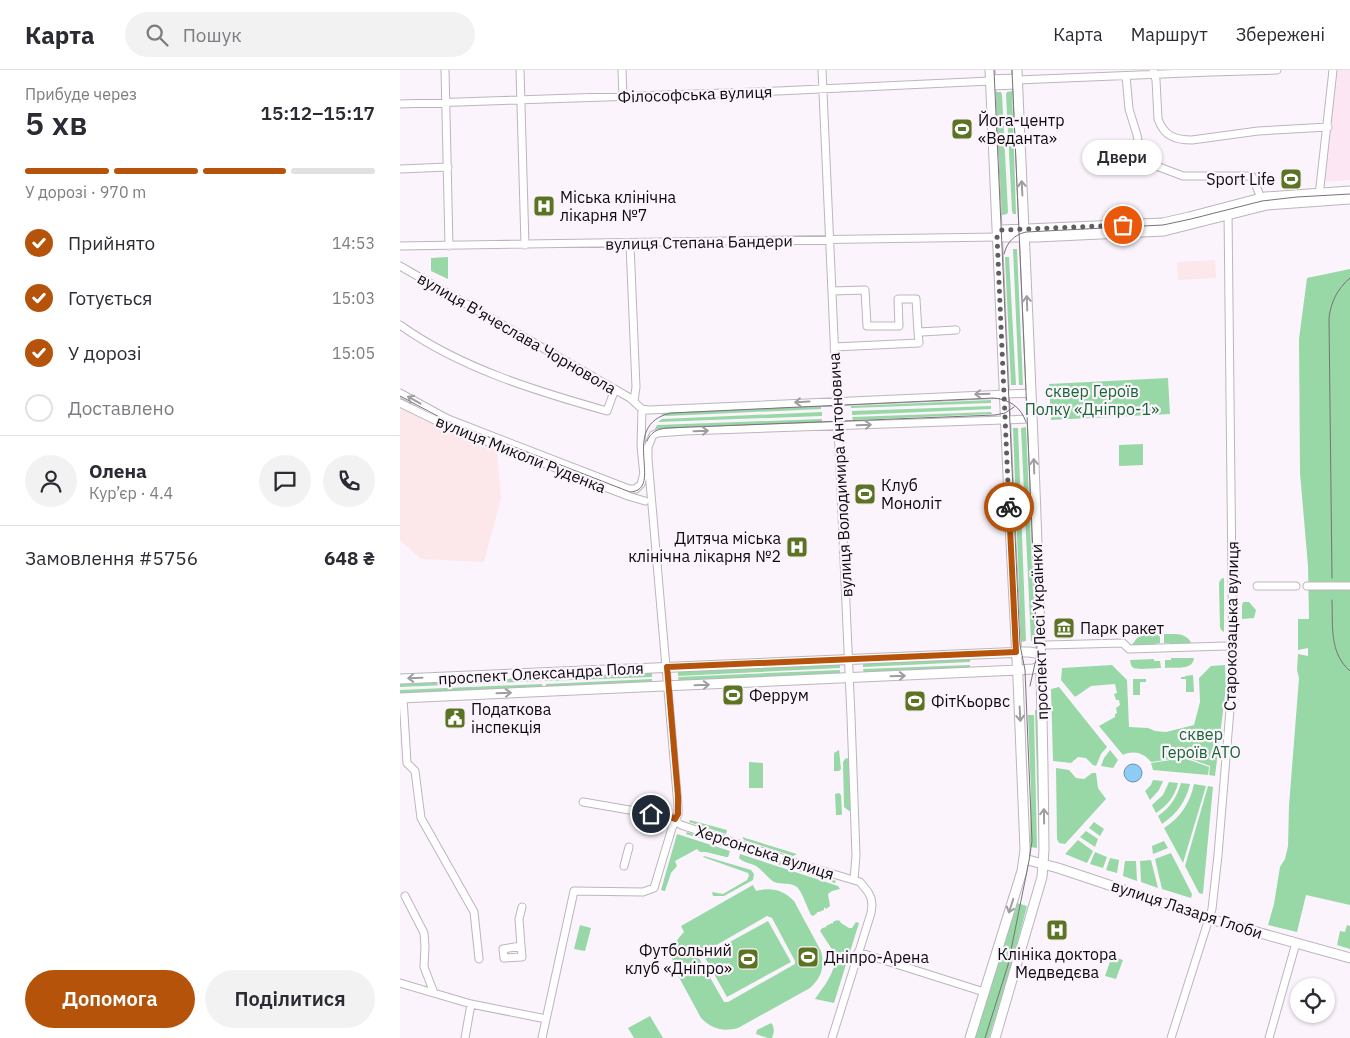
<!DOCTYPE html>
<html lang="uk">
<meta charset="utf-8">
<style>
body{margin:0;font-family:"IBM Plex Sans",sans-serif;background:#f2f2f3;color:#2b2b33;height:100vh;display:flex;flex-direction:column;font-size:19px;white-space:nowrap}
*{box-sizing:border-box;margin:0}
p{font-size:16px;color:#7c7c81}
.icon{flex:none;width:28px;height:28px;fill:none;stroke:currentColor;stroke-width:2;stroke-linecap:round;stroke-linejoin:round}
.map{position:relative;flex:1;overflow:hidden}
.panel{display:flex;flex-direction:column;background:#fff;width:400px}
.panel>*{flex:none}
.buttons{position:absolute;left:890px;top:908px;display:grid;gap:10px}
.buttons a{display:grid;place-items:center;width:45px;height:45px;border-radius:50%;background:#fff;box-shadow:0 1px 4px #0004;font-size:25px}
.pin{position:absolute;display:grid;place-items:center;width:42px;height:42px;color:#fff;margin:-21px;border:2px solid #fff;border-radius:50%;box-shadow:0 1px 5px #0007}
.courier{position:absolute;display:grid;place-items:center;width:50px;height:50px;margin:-25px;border:4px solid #b45309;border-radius:50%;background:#fff;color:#222;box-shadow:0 1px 6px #0007}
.bubble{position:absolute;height:35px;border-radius:18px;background:#fff;box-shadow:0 1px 4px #0004;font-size:16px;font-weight:600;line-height:35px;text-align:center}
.head em{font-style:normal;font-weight:600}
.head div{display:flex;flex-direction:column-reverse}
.head{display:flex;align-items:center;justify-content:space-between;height:85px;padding:0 25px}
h1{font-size:32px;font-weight:600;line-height:38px}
.bar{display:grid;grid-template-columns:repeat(4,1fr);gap:8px 5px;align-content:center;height:60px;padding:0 25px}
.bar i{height:6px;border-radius:4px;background:#e1e1e2}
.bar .selected{background:#b45309}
.bar p{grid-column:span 4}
.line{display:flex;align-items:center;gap:12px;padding:0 25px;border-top:1px solid #e1e1e2}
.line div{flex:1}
.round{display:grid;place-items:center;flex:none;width:52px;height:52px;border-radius:26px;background:#f2f2f3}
ol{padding:0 25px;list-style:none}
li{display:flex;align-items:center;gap:15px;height:55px}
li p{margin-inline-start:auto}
li .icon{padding:5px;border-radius:50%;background:#b45309;color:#fff;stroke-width:4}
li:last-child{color:#7c7c81}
li i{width:28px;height:28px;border:2px solid #e1e1e2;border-radius:50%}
.cta{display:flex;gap:10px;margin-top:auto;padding:10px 25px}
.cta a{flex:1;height:58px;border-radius:30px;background:#b45309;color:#fff;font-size:20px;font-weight:600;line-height:58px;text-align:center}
.cta a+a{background:#f2f2f3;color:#2b2b33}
header{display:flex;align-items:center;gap:30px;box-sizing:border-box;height:70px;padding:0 25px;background:#fff;border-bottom:1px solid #e1e1e2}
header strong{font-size:24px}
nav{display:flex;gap:28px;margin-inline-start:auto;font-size:18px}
.search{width:350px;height:45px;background:#f2f2f3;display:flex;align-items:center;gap:12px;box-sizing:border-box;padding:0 18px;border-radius:28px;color:#7c7c81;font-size:19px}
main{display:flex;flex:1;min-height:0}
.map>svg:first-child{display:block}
</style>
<header>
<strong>Карта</strong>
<div class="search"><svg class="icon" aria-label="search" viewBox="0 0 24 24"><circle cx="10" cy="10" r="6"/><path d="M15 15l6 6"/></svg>Пошук</div>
<nav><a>Карта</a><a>Маршрут</a><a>Збережені</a></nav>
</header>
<main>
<section class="panel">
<div class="head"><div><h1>5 хв</h1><p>Прибуде через</p></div><em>15:12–15:17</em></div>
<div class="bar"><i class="selected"></i><i class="selected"></i><i class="selected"></i><i></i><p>У дорозі · 970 m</p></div>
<ol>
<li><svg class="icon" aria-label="check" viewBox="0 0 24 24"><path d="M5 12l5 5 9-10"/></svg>Прийнято<p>14:53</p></li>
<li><svg class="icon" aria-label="check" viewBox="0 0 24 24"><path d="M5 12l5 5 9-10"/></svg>Готується<p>15:03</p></li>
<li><svg class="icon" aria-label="check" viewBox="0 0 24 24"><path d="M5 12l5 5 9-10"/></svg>У дорозі<p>15:05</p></li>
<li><i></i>Доставлено</li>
</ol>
<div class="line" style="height:90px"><a class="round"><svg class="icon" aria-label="person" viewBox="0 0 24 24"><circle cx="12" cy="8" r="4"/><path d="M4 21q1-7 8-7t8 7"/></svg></a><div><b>Олена</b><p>Кур’єр · 4.4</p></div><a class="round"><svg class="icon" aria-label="chat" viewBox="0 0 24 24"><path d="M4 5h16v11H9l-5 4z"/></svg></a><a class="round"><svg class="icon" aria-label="phone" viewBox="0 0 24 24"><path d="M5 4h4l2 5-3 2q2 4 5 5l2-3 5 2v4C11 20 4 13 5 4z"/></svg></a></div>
<div class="line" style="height:65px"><div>Замовлення #5756</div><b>648 ₴</b></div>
<div class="cta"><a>Допомога</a><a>Поділитися</a></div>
</section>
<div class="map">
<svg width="950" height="968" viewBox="0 0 950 968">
<rect width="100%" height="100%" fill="#fcf4fc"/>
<!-- commercial -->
<path fill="#fce6f3" d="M936,0h14v110l-27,2z"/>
<!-- industrial -->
<path fill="#fce7eb" d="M815,190l1,18 -38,2 -1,-18z
M0,337l97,42 4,50 -17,63 -63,-3 -21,-19z"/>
<!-- green -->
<path fill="#97d8a6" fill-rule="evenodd" d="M612,21l4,123h-3l-1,-3 -6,-117 1,-2z
M596,22h5l1,3 6,117 -1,2 -5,1z
M613,179h4l6,136h-4z
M48,187v22l-17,-8v-13z
M605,187h4l7,128h-5z
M950,199v636l-44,-10 -9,37 -29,-7 6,-21 6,-37 5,-8 3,-13 1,-40 10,-128 -2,-8 1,-16 10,2v-8l-10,2v-31h11l-1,-53 -8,-93 -1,-134 8,-61z
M768,308l2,36 -119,6 -2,-36z
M591,330v3l-140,5v-2z
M421,334v5l-154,7 -13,-4z
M591,336v3l-139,6v-4z
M422,342v4l-164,6 4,-3z
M591,342l1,2 -139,6 -1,-3z
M422,349v5l-168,7 3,-6z
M626,357l9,214h-4l-10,-213z
M613,358h5l7,187 1,26 -5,1z
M743,374v21l-24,1v-21z
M824,508v54l-3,-2 -1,-3 -1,-44 2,-4z
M843,532h6l7,8 -2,8 -12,1v-13z
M745,564l15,1v8l-6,1v2h-23l6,-8z
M764,564c12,0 22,-2 28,10l-21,1 -1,-2h-6z
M570,587v5l-107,5v-4z
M771,588h23c-1,13 -19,9 -29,10v-8h6z
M754,589v2h6l1,7c-6,0 -23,2 -27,0 -4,-2 -3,-5 -4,-8z
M440,593v5l-162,8v-5z
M570,595v4l-106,4 -1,-4z
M712,595l15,15 2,47 19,1 7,3 11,1 28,-7 6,-23 -1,-24 12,-12 14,-1 1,22 -11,89 -6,-1 1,-9 -25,-9 -34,5c-7,-9 -17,-12 -28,-7l-24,-29 16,-9v-3l2,-1 -1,-5 4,-3 -1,-5h-3l-2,-6 3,-1 -2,-9 -24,2 -16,11 -14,-17 1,-12z
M440,600v5l-161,7 -1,-5z
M252,602v5l-107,4v-4z
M793,605l1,17h-8v-13h-5v-2h4v-1z
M142,607v4l-142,6v-5z
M252,609v4l-106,6v-5z
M733,609h13v3h-6v13h-7z
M142,614l1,5 -143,5v-4z
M659,617l48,60 -6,7 -5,12 -3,-1 -7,-7 -8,-1 -7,6 -18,-2 -2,-72z
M635,640h2l3,138h-1z
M628,645h6l3,133 -7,-1 1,-57z
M439,680l2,19 -2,2h-5v-18z
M710,680l8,10 -5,8 -12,-2 3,-8z
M447,688l2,2 2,50 -2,1 -5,-4 -1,-45 2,-3z
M784,688l25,9 -1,8 -55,-5 -2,-7z
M349,692l14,1v25h-14z
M656,698l13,2 7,8 8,1 8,-6h4l2,15 8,11 -41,45 -6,-1 -2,-4z
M753,710l10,1 -4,9 -9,10 -5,-9 6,-6z
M769,712l9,1c-3,13 -10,22 -22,30l-4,-8 11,-10z
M781,713l9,1c-4,17 -13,30 -28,40l-4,-8c12,-8 19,-19 23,-33z
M794,714l12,2 -23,77 -19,-35c17,-11 26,-25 30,-44z
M808,716l5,1 -10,106 -1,1 -3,-1 -14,-27z
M439,723l2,2 1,19 -1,1h-5l-1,-21z
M290,750l37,10 -1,4 -37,-12z
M694,752l10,7 -4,7 -11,-8z
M686,761l12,8 -3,8 -15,-10z
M287,762l44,14 1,3 -46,-15z
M277,764l53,17 -2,6h-2l-20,-5h-6l-3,-3 -22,12 2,5 -6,7 -6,18h-1l-3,-1z
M342,767l55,17 -4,2 -49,-16z
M678,770l15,11 -6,12 -22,-9z
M764,771l4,7 -15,6 -1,-8z
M340,779l96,32 -1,2 -97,-32z
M695,782l12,5 -4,11 -13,-4z
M771,783l21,41 -1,4 -29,-9 -7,-30z
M340,784l98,32 2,3 -8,2 -4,3 2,12 -4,3 -2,-2v3l-5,2h-2v1l-4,3 -2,-1c-4,-8 -9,-23 -14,-28 -7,-5 -16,-2 -23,-5 -6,-4 -11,-11 -18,-16 -5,-3 -12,-3 -17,-8z
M304,786l47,14 3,4 -1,6 -29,16h-11l-1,-4 11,2 24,-14 2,-4 -1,-3 -45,-16z
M710,788l9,2 -2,13 -11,-3z
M751,790l7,28 -17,-6 -1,-21z
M725,791h11l1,20 -14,-5z
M353,815l3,6c16,-4 27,-1 38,10l27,50c4,15 1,26 -11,37l-72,40c-15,4 -26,1 -37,-10l-27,-50c-4,-14 -1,-25 10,-36l-3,-6zM367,846l5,2 23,43v3l-67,38h-4l-25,-44v-3z
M617,833l10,3 -16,61 -22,71h-14z
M437,850l1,1 1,-1 2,3 8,5h3l4,-6 3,1 -25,80 -19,-4c9,-13 22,-28 20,-45l-15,-23 1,-1v-1l4,-2 1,1v-2l6,-3 1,1v-2z
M368,851l23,41 -64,35 -23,-41z
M180,855l11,3 -6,23 -11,-2z
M947,855l3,1v23l-13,-4 3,-14 5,1z
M712,886l11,4 -7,19 -11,-3z
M250,946l13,22h-29l-6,-10z
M371,953c4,4 3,10 1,15h-4l-12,-4 1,-4z"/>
<!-- water -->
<path fill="#8eccf5" stroke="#6892b0" d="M724 703a9 9 0 1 1 18 0a9 9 0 1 1-18 0Z"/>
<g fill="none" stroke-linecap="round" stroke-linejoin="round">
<!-- minor casing -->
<g stroke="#bcb5bd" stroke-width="9">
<path id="minor" d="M45,0l4,176
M120,0l5,175
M222,0l1,27
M422,0l29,646 5,139 -2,25
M753,0l3,10 2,39c6,17 17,21 34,21l66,-9 70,-4
M726,6l3,33 8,26 3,19 19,13 24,9h69l9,22
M590,9l27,-1
M617,10l194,-8 66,-2
M591,16l26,-1
M0,34l355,-12 235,-11
M0,99l48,-2
M919,126l14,-126
M230,174l6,143 -2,14
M0,176l597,-9
M0,196l230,132 12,11 7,1 382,-17
M432,221l33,-1 2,36h32l-1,-27h18l2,33 38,-2 -34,2
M0,255c60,43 136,66 207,86l8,-22
M434,277l85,-4 -1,-11
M0,323l48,26 181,70h7l5,-5 3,-11
M0,333l47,23 181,70 17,5
M242,339l-1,37 3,30
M857,516h39
M907,516h43
M647,575l76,-2 6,6 97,-3
M3,628l4,65 8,8 6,47 53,94 5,47
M183,732l87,15 11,8 119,39 60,18 8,10 3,6 1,7 -1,8 -39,125
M224,796l5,-19
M5,826l19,37 1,13 -1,21 10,26
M121,876l1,11 -18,1 -1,-9 18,-3 -2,-27 3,-12
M458,882l126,40
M0,913l71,21 75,15
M65,968l6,-34
M142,968l32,-147 69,1 11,-4 18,-60 6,-14v-8l-30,-347v-12l5,-12 5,-2 27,-2 347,-12
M771,968l41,-129 6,-54 15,-182 -5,-462
M869,968l27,-95"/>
</g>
<!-- major casing -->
<g stroke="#bcb5bd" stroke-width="11">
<path id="major" d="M597,167l1,-4 4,-3 161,-7 26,-6 76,-20 85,-6
M597,167h40l127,-6 103,-26 83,-6
M0,609l621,-27h8l12,2
M0,628l618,-28 15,-1 7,-2
M624,789l34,9 159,53 133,37
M570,968l52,-167 3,-21 -7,-171 -7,-136 -21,-473
M595,968l47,-161 2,-27c-2,-260 -16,-520 -27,-780"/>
</g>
<!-- minor -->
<use href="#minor" stroke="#fff" stroke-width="7"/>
<!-- major -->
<use href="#major" stroke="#fff" stroke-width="9"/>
<!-- tram -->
<path stroke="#787378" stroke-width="1" d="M612,0l25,575 -1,14 -6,27
M604,184c3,-12 10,-19 22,-22l137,-7 28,-6 71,-18 35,-4 53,-3
M0,326l45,24 185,72c36,-2 -13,-67 41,-79l322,-15c16,1 28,9 33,24
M247,371c4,-9 10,-12 20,-13l328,-13 10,-2 9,-6
M585,968l23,-73 21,-104 3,-20 -7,-171 -5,-25 -26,-575"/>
<!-- rail -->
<path stroke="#787378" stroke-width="1" d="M932,508l-3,-260c2,-16 8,-29 21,-40
M932,530c1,26 -3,53 18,71"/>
</g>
<!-- one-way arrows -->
<defs><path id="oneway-shaft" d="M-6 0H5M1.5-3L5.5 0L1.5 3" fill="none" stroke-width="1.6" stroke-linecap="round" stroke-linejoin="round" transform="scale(1.25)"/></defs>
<g stroke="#9f9e9f">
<use href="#oneway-shaft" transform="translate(622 118) rotate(-93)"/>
<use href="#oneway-shaft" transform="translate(627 233) rotate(-92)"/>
<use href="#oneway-shaft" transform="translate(582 324) rotate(178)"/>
<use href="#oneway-shaft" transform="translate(14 330) rotate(-151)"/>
<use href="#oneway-shaft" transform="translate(402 332) rotate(177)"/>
<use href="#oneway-shaft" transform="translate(464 355) rotate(-2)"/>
<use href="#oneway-shaft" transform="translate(301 361) rotate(-2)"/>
<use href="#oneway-shaft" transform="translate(634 396) rotate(-92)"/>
<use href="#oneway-shaft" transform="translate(498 606) rotate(-2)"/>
<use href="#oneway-shaft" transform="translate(15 608) rotate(178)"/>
<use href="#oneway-shaft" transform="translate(302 615) rotate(-2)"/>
<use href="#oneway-shaft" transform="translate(104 623) rotate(-2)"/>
<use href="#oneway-shaft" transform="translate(620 644) rotate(87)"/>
<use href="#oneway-shaft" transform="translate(644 746) rotate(-91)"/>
<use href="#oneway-shaft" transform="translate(611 836) rotate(108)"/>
</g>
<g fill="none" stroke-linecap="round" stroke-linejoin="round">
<!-- done -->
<path stroke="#615d62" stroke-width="5" stroke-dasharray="0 9" d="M609,437l-12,-271 1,-2 4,-4 121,-5"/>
<!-- route -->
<path stroke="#b45309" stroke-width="6" d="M251,744l19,3 5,2 3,-5v-18l-11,-129 349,-15 -7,-145"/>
</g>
<!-- icons -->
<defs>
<g id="stadium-square" transform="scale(1.125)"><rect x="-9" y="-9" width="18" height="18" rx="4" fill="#5c7324" stroke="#fcf4fc"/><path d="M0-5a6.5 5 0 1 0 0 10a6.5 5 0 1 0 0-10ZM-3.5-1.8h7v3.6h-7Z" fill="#fff"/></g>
<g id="hospital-square" transform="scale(1.125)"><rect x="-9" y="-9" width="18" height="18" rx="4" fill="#5c7324" stroke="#fcf4fc"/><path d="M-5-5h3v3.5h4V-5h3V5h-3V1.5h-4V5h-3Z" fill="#fff"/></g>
<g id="museum-square" transform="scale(1.125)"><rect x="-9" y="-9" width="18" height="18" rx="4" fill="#5c7324" stroke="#fcf4fc"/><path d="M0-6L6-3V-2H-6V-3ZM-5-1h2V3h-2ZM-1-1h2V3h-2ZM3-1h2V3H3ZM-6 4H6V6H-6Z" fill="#fff"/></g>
<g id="civic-square" transform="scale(1.125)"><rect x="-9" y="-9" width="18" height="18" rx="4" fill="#5c7324" stroke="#fcf4fc"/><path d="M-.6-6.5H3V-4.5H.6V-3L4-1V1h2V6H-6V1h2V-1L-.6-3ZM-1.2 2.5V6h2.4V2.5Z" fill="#fff"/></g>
</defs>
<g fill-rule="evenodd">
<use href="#stadium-square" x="562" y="59"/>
<use href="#stadium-square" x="891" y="109"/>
<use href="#hospital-square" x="144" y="136"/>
<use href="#stadium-square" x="465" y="424"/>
<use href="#hospital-square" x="397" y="477"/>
<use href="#museum-square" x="664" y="558"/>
<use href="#stadium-square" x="333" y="625"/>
<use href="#stadium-square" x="515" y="631"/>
<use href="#civic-square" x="55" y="648"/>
<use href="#hospital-square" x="657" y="860"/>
<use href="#stadium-square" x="408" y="887"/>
<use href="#stadium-square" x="348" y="889"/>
</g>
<g text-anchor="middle" stroke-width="4.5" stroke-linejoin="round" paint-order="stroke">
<!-- street labels -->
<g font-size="16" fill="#0e0c0f" stroke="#fcf4fc">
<text transform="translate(295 24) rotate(-2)" y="6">Філософська вулиця</text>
<text transform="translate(299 172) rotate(-1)" y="6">вулиця Степана Бандери</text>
<text transform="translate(117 263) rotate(30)" y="6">вулиця В'ячеслава Чорновола</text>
<text transform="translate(121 384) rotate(22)" y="6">вулиця Миколи Руденка</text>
<text transform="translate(440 405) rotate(-93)" y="6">вулиця Володимира Антоновича</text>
<text transform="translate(831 556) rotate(-89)" y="6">Старокозацька вулиця</text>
<text transform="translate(639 562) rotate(-92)" y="6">проспект Лесі Українки</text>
<text transform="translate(141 603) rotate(-3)" y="6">проспект Олександра Поля</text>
<text transform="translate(365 782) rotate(18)" y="6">Херсонська вулиця</text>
<text transform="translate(787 839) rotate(18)" y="6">вулиця Лазаря Глоби</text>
</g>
<!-- poi labels -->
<g font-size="16" fill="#0e0c0f" stroke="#fcf4fc" text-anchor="start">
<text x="578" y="56">Йога-центр<tspan x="578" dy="18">«Веданта»</tspan></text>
<text x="875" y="115" text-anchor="end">Sport Life</text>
<text x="160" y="133">Міська клінічна<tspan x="160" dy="18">лікарня №7</tspan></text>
<text x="481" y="421">Клуб<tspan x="481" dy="18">Моноліт</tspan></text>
<text x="381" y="474" text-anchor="end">Дитяча міська<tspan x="381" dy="18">клінічна лікарня №2</tspan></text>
<text x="680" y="564">Парк ракет</text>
<text x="349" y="631">Феррум</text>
<text x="531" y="637">ФiтКьорвс</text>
<text x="71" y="645">Податкова<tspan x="71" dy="18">інспекція</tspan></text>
<text x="332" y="886" text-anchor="end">Футбольний<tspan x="332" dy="18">клуб «Дніпро»</tspan></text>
<text x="657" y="890" text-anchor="middle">Клініка доктора<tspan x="657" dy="18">Медведєва</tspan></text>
<text x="424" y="893">Дніпро-Арена</text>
</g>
<!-- park labels -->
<g font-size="16" fill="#186735" stroke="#fcf4fc">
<text x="692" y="327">сквер Героїв<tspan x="692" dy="18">Полку «Дніпро-1»</tspan></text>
<text x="801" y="670">сквер<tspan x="801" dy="18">Героїв АТО</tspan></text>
</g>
</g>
</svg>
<div class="buttons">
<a><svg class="icon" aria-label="locate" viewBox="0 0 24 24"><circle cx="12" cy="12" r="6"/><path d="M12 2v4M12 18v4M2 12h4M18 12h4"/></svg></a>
</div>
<div class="pin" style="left:723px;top:155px;background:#ea580c"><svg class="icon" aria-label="bag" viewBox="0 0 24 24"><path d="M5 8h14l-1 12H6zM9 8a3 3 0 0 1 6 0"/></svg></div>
<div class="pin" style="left:251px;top:744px;background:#1f2937"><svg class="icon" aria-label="home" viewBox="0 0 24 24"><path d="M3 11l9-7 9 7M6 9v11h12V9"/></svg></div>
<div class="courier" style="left:609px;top:437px"><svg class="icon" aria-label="bike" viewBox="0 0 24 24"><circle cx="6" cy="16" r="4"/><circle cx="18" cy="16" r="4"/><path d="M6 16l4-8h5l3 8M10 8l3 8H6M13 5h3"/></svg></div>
<div class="bubble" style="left:682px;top:70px;width:80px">Двери</div>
</div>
</main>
